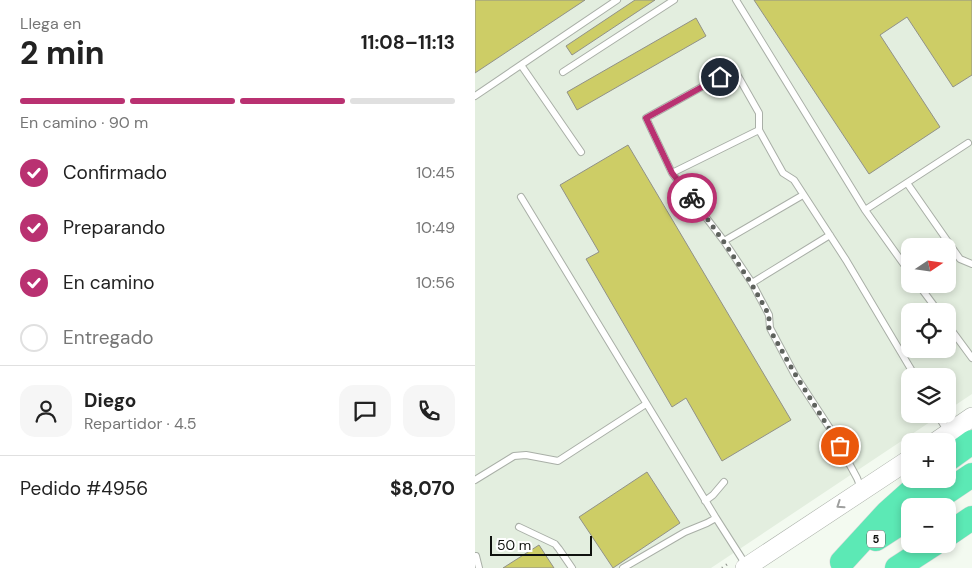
<!DOCTYPE html>
<html lang="es">
<meta charset="utf-8">
<style>
body{margin:0;font-family:"DM Sans",sans-serif;background:#f6f6f6;color:#222;height:100vh;display:flex;flex-direction:column;font-size:19px;white-space:nowrap}
*{box-sizing:border-box;margin:0}
p{font-size:16px;color:#767676}
.icon{flex:none;width:28px;height:28px;fill:none;stroke:currentColor;stroke-width:2;stroke-linecap:round;stroke-linejoin:round}
.map{position:relative;flex:1;overflow:hidden}
.sheet{display:flex;flex-direction:column;background:#fff;width:475px}
.sheet>*{flex:none}
.needle{width:32px;rotate:77deg}
.tools{position:absolute;left:426px;top:238px;display:grid;gap:10px}
.tools a{display:grid;place-items:center;width:55px;height:55px;border-radius:10px;background:#fff;box-shadow:0 2px 8px #0003;font-size:25px}
.scale{position:absolute;left:15px;bottom:12px;width:102px;box-sizing:border-box;padding-left:5px;border:2px solid #10120f;border-top:0;font-size:14px;line-height:18px;white-space:nowrap;color:#10120f;-webkit-text-stroke:4px #fff;paint-order:stroke}
.pin{position:absolute;display:grid;place-items:center;width:42px;height:42px;color:#fff;margin:-21px;border:2px solid #fff;border-radius:50%;box-shadow:0 1px 5px #0007}
.courier{position:absolute;display:grid;place-items:center;width:50px;height:50px;margin:-25px;border:4px solid #b93171;border-radius:50%;background:#fff;color:#222;box-shadow:0 1px 6px #0007}
.headline em{font-style:normal;font-weight:700}
.headline div{display:flex;flex-direction:column-reverse}
.headline{display:flex;align-items:center;justify-content:space-between;height:85px;padding:0 20px}
h1{font-size:32px;font-weight:700;line-height:38px}
.bar{display:grid;grid-template-columns:repeat(4,1fr);gap:8px 5px;align-content:center;height:60px;padding:0 20px}
.bar i{height:6px;border-radius:4px;background:#e0e0e0}
.bar .selected{background:#b93171}
.bar p{grid-column:span 4}
.line{display:flex;align-items:center;gap:12px;padding:0 20px;border-top:1px solid #e0e0e0}
.line div{flex:1}
.round{display:grid;place-items:center;flex:none;width:52px;height:52px;border-radius:15px;background:#f6f6f6}
ol{padding:0 20px;list-style:none}
li{display:flex;align-items:center;gap:15px;height:55px}
li p{margin-inline-start:auto}
li .icon{padding:5px;border-radius:50%;background:#b93171;color:#fff;stroke-width:4}
li:last-child{color:#767676}
li i{width:28px;height:28px;border:2px solid #e0e0e0;border-radius:50%}
main{display:flex;flex:1;min-height:0}
.map>svg:first-child{display:block}
</style>
<main>
<section class="sheet">
<div class="headline"><div><h1>2 min</h1><p>Llega en</p></div><em>11:08–11:13</em></div>
<div class="bar"><i class="selected"></i><i class="selected"></i><i class="selected"></i><i></i><p>En camino · 90 m</p></div>
<ol>
<li><svg class="icon" aria-label="check" viewBox="0 0 24 24"><path d="M5 12l5 5 9-10"/></svg>Confirmado<p>10:45</p></li>
<li><svg class="icon" aria-label="check" viewBox="0 0 24 24"><path d="M5 12l5 5 9-10"/></svg>Preparando<p>10:49</p></li>
<li><svg class="icon" aria-label="check" viewBox="0 0 24 24"><path d="M5 12l5 5 9-10"/></svg>En camino<p>10:56</p></li>
<li><i></i>Entregado</li>
</ol>
<div class="line" style="height:90px"><a class="round"><svg class="icon" aria-label="person" viewBox="0 0 24 24"><circle cx="12" cy="8" r="4"/><path d="M4 21q1-7 8-7t8 7"/></svg></a><div><b>Diego</b><p>Repartidor · 4.5</p></div><a class="round"><svg class="icon" aria-label="chat" viewBox="0 0 24 24"><path d="M4 5h16v11H9l-5 4z"/></svg></a><a class="round"><svg class="icon" aria-label="phone" viewBox="0 0 24 24"><path d="M5 4h4l2 5-3 2q2 4 5 5l2-3 5 2v4C11 20 4 13 5 4z"/></svg></a></div>
<div class="line" style="height:65px"><div>Pedido #4956</div><b>$8,070</b></div>
</section>
<div class="map">
<svg width="497" height="568" viewBox="0 0 497 568">
<rect width="100%" height="100%" fill="#f3faf0"/>
<!-- built -->
<path fill="#e3eedf" fill-rule="evenodd" d="M0,0h497v394l-24,16 -1,-34h-37v38h32l-231,154h-236zM435,246h37v38h-37zM435,311h37v38h-37z"/>
<!-- building -->
<path fill="#cdcd66" stroke="#919188" d="M0,0h110l-110,73z
M160,0h20l-83,55 -6,-9z
M279,0h218v75l-19,12 -46,-70 -27,18 60,92 -71,47z
M221,18l10,18 -129,74 -10,-18z
M153,145l163,275 -69,41 -36,-63 -14,9 -86,-148 13,-7 -39,-67z
M172,472l33,51 -67,45 -34,-51z
M64,545l15,23h-51z"/>
<g fill="none" stroke-linecap="round" stroke-linejoin="round">
<!-- lane casing -->
<g stroke="#a9afa7" stroke-width="8">
<path id="lane" d="M261,0l129,210 45,63
M46,65l60,87
M88,72l111,-72
M0,96l142,-96
M197,173l87,-43
M432,183l53,76 12,5
M46,197l195,321 30,47
M390,210l103,-67
M249,241l79,-46
M277,283l78,-48
M443,284l20,27
M472,324l25,34
M462,414l11,18
M0,480l39,-24 12,-1 32,6 88,-57
M386,488l-4,-10 -26,-48 -36,-55 -25,-47 -1,-13 -17,-32 -28,-42 -52,-68 -26,-55 88,-49 25,44v17l24,43 11,7 52,80 69,116
M230,501l8,-6 11,-13
M44,527l36,17 4,5 13,19
M1,556l3,12
M148,568l62,-36 22,-9 9,-5"/>
</g>
<!-- secondary casing -->
<g stroke="#a9afa7" stroke-width="20">
<path id="secondary" d="M462,441l35,-24
M270,568l165,-109"/>
</g>
<!-- highway casing -->
<g stroke="#d9d9d9" stroke-width="25">
<path id="highway" d="M472,460l25,-18
M451,506l46,-31
M472,535l25,-17
M401,539l34,-22
M367,562l45,-49 38,-34
M422,568l37,-24"/>
</g>
<!-- path -->
<path stroke="#878b84" stroke-width="2.5" stroke-dasharray="1 4" stroke-linecap="butt" d="M437,441l10,-6
M247,568l7,-5"/>
<!-- lane -->
<use href="#lane" stroke="#fff" stroke-width="6"/>
<!-- secondary -->
<use href="#secondary" stroke="#fff" stroke-width="19"/>
<!-- highway -->
<use href="#highway" stroke="#5ce9b5" stroke-width="24"/>
</g>
<!-- one-way arrows -->
<defs><path id="oneway-chevron" d="M-2-3.5L2.5 0L-2 3.5" fill="none" stroke-width="1.6" stroke-linecap="round" stroke-linejoin="round" transform="scale(1.25)"/></defs>
<use stroke="#9fa09f" href="#oneway-chevron" transform="translate(365 505) rotate(146)"/>
<g fill="none" stroke-linecap="round" stroke-linejoin="round">
<!-- done -->
<path stroke="#5f635e" stroke-width="5" stroke-dasharray="0 9" d="M217,198l32,44 27,41 18,32v13l26,46 45,72"/>
<!-- route -->
<path stroke="#b93171" stroke-width="6" d="M217,198l-20,-25 -26,-55 74,-41"/>
</g>
<g text-anchor="middle" stroke-width="5" stroke-linejoin="round" paint-order="stroke">
<!-- shield labels -->
<rect fill="#fff" stroke="#585957" stroke-width="1" x="392" y="530.5" width="18" height="17" rx="4"/>
<g font-size="11" font-weight="bold" fill="#10120f">
<text x="401" y="543">5</text>
</g>
</g>
</svg>
<div class="tools">
<a><svg class="needle" viewBox="-14 -14 28 28"><path d="M0-13l5 13h-10z" fill="#e53935"/><path d="M0 13l5-13h-10z" fill="#767676"/></svg></a>
<a><svg class="icon" aria-label="locate" viewBox="0 0 24 24"><circle cx="12" cy="12" r="6"/><path d="M12 2v4M12 18v4M2 12h4M18 12h4"/></svg></a>
<a><svg class="icon" aria-label="layers" viewBox="0 0 24 24"><path d="M12 4l9 5-9 5-9-5zM3 14l9 5 9-5"/></svg></a>
<a>+</a>
<a>−</a>
</div>
<div class="scale">50 m</div>
<div class="pin" style="left:365px;top:446px;background:#ea580c"><svg class="icon" aria-label="bag" viewBox="0 0 24 24"><path d="M5 8h14l-1 12H6zM9 8a3 3 0 0 1 6 0"/></svg></div>
<div class="pin" style="left:245px;top:77px;background:#1f2937"><svg class="icon" aria-label="home" viewBox="0 0 24 24"><path d="M3 11l9-7 9 7M6 9v11h12V9"/></svg></div>
<div class="courier" style="left:217px;top:198px"><svg class="icon" aria-label="bike" viewBox="0 0 24 24"><circle cx="6" cy="16" r="4"/><circle cx="18" cy="16" r="4"/><path d="M6 16l4-8h5l3 8M10 8l3 8H6M13 5h3"/></svg></div>
</div>
</main>
